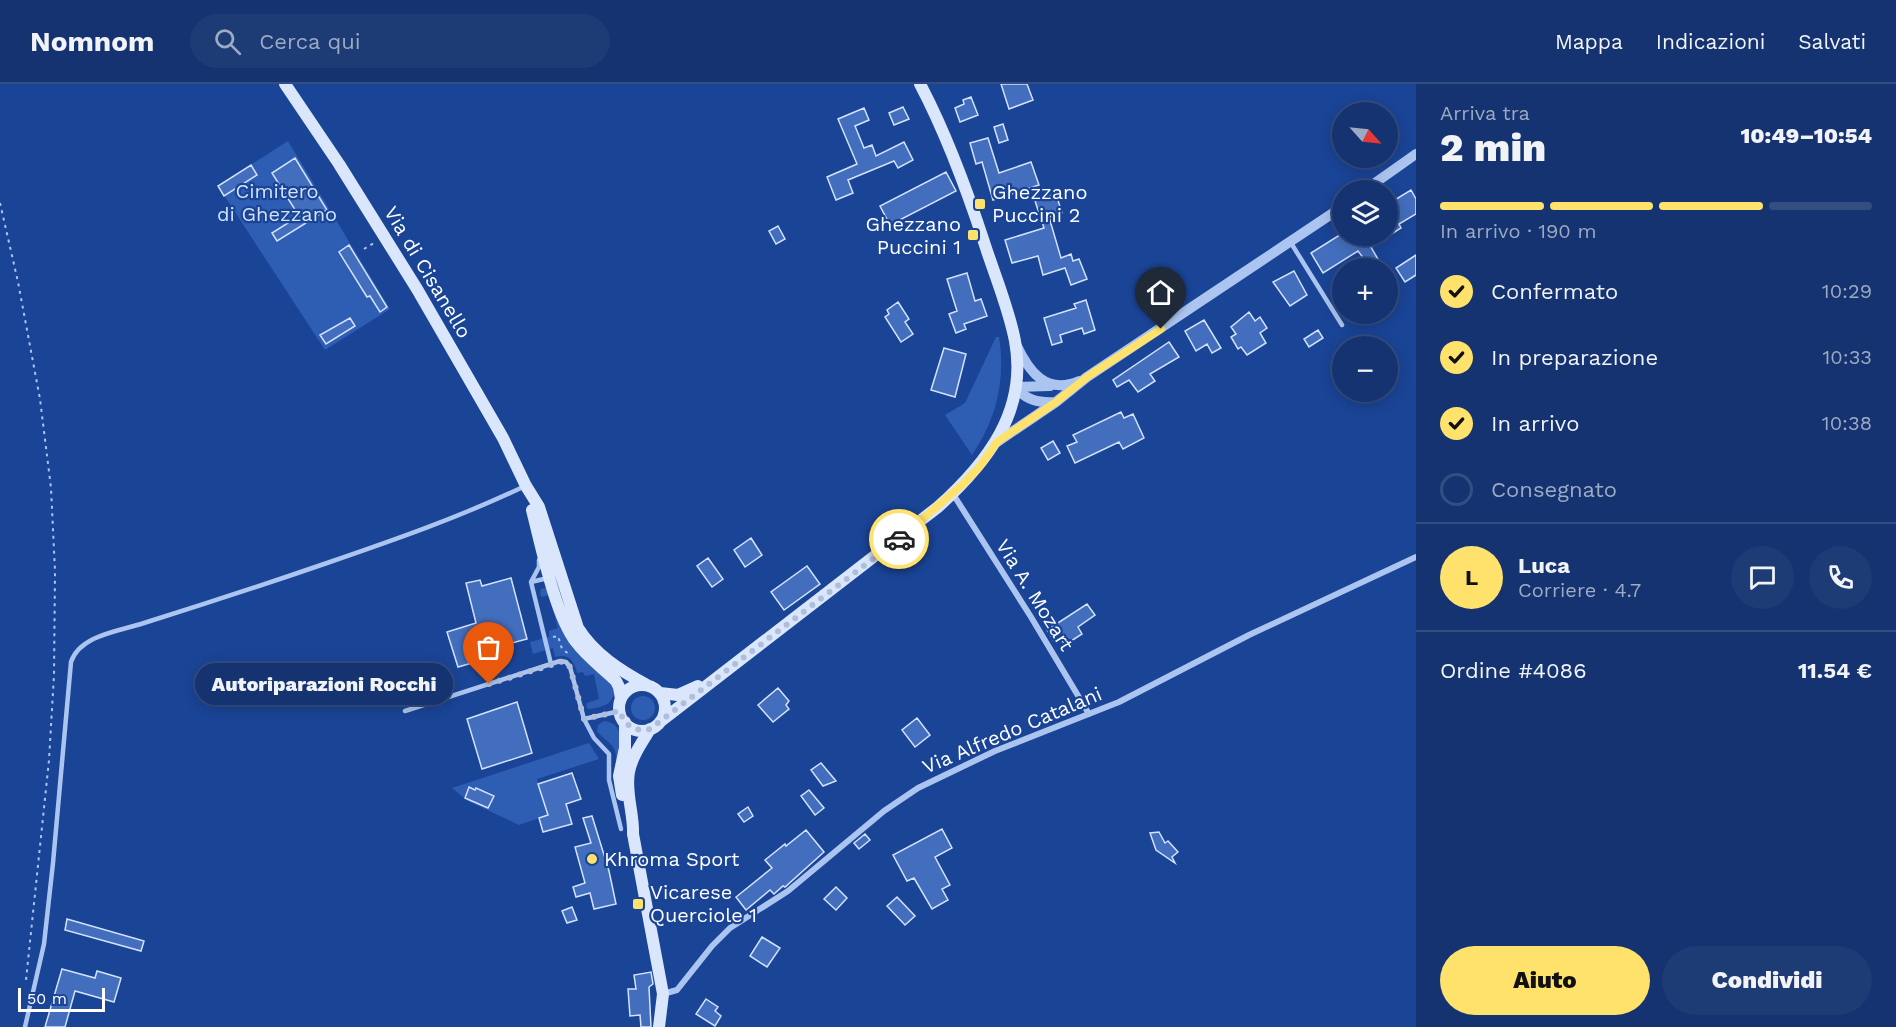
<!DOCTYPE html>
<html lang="it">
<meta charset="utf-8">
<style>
body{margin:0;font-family:"Work Sans",sans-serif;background:#1d3b75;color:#f1f3f6;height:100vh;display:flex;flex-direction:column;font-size:22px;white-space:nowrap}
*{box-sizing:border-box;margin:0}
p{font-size:20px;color:#9daac3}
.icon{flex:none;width:33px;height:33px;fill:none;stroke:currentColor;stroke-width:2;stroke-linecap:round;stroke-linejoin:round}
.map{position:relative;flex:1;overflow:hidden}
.details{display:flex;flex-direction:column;background:#143370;width:480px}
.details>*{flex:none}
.needle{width:39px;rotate:117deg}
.buttons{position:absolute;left:1332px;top:18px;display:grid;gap:12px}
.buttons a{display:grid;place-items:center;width:66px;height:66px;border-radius:50%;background:#143370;box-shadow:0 3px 15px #0003,0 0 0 2px #334e83;font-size:30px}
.scale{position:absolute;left:18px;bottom:15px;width:87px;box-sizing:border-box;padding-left:6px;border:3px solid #fff;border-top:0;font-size:16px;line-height:21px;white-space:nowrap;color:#fff;-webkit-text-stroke:4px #1a4496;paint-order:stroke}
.pin{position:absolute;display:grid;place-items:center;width:51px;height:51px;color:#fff;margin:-62px -26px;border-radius:50% 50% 50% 0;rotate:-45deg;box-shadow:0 0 6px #0007}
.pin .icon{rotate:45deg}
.courier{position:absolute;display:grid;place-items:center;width:60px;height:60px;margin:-30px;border:4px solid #ffe26c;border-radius:50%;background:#fff;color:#222;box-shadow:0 2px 8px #0007}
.bubble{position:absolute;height:42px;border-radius:21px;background:#143370;box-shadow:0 3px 15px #0003,0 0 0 2px #334e83;font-size:20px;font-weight:800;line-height:42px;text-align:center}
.head em{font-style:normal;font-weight:800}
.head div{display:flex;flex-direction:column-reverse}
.head{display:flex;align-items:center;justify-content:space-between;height:102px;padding:0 24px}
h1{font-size:39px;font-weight:800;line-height:45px}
.bar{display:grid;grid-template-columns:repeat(4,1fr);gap:9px 6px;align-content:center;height:72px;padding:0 24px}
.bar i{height:8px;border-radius:4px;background:#334e83}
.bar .current{background:#ffe26c}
.bar p{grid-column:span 4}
.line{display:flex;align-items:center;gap:15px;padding:0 24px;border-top:2px solid #334e83}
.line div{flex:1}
.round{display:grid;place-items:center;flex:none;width:63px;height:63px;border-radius:32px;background:#1d3b75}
ol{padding:0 24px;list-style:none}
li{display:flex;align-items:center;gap:18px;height:66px}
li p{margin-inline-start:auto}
li .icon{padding:6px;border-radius:50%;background:#ffe26c;color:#111;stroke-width:4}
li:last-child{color:#9daac3}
li i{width:33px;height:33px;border:3px solid #334e83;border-radius:50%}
.primary-button{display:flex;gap:12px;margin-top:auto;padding:12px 24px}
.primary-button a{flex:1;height:69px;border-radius:36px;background:#ffe26c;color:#111;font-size:24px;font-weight:800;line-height:69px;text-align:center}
.primary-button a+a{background:#1d3b75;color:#f1f3f6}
header{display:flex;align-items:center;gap:36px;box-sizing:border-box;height:84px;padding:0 30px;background:#143370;border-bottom:2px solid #334e83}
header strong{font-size:28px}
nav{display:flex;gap:33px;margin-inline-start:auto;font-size:21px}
.search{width:420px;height:54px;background:#1d3b75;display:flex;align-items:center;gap:15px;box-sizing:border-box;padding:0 21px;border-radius:33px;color:#9daac3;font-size:22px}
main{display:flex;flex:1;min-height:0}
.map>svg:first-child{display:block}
</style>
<header>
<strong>Nomnom</strong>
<div class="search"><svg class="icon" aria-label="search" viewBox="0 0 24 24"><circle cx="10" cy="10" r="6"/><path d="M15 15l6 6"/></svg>Cerca qui</div>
<nav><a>Mappa</a><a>Indicazioni</a><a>Salvati</a></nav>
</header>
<main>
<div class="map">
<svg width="1416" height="943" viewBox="0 0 1416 943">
<rect width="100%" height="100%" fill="#1a4496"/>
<!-- green -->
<path fill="#2e5db4" d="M288,57l102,168 -65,41 -107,-164z
M996,253h3c7,43 -3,83 -27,118l-27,-40 20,-12z
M550,503c6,19 8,42 21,59 12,16 32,26 44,44 -3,16 -13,17 -26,19l-3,-2 1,-4 12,-4 -5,-25 -9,2 -2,-4 -6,1c-3,-13 -8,-20 -22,-16l-2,-9 -20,6 -3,-12 19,-5v-6l9,-3 -9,-33 -8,2 -1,-5 1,-3z
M631 624a12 12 0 1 1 24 0a12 12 0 1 1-24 0Z
M604,637c22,2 16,24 14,40h-2c2,-17 -11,-19 -19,-30l1,-6z
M589,659l10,16 -62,20 11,36 -29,10 -51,-24 -16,-13z"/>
<!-- building -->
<path fill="#436ebd" stroke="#d3e2fb" stroke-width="1.5" d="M1001,0h26l6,16 -24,9z
M971,13l7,18 -18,7 -5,-14 9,-4 -1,-4z
M903,23l6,12 -15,6 -5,-12z
M864,24l5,12 -14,6 9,22 8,-3 4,11 28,-14 9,18 -15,8 -4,-7 -46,19 5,13 -17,7 -9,-23 30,-13 -19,-45z
M1003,40l5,16 -9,3 -5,-16z
M988,54l11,35 32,-11 8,23 -46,15 -11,-38 -6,2 -6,-21z
M295,74l32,52 -50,31 -5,-8 27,-17 -27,-43z
M251,81l6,10 -33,21 -6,-10z
M946,88l10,19 -66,34 -10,-19z
M1411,106l5,9v15l-17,10 2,4 -30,19 12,21h-12l-13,-17 -35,22 -12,-20 27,-17h50v-32z
M1056,110l6,19 -13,4 12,41 10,-4 2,7 6,-2 8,20 -16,6 -6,-17 -22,7 -5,-19 -26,7 -7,-23 39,-12 -9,-27z
M778,142l7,13 -9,5 -7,-13z
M349,161l38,62 -7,5 -10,-16 -3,1 -28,-45z
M1416,171v20l-11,7 -9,-14z
M1294,187l13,24 -17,11 -17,-24z
M967,189l8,28 6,-2 6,17 -23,8 2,5 -10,4 -7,-19 8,-3 -10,-32z
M1086,216l9,30 -11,4 -2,-6 -22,7 2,7 -10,3 -8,-27 32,-10 -2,-4z
M898,218l11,17 -4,3 8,12 -12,8 -16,-25 4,-3 -2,-4z
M1249,228l6,9 5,-4 7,11 -7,5 6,10 -19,12 -6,-8 -3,2 -7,-12 5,-3 -5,-7z
M350,234l5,8 -29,18 -6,-9z
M1204,236l17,28 -9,5 -5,-9 -11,7 -11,-20z
M1318,246l5,8 -14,9 -5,-8z
M1169,258l10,15 -29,17 5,7 -17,11 -9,-12 -12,7 -4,-7z
M944,264l22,6 -11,43 -24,-7z
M1121,328l3,6 9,-4 11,24 -21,11 -4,-7 -44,21 -8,-17 10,-4 -4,-7z
M1053,357l7,12 -12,7 -7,-12z
M751,454l11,17 -17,12 -11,-17z
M708,474l15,21 -11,8 -15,-21z
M807,482l13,18 -36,26 -13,-18z
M511,494l16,61 -23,6 -2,-9 -35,11 5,16 -14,4 -11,-35 29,-9 -10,-40 14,-3 2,6z
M1087,520l8,11 -17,12 4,7 -17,11 -5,-8 -6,4 -7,-11z
M778,604l11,13 -3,4 3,4 -16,13 -15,-17z
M517,618l15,51 -50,16 -15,-50z
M917,634l13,17 -15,12 -13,-17z
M821,679l15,18 -13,5 -12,-16z
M572,689l9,26 -15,5 6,20 -29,8 -4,-14 9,-3 -10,-31z
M469,703l6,3 1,-2 18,8 -6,12 -23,-10z
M809,706l15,18 -9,7 -14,-19z
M748,723l5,9 -9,6 -6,-8z
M592,732l17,55 7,33 -22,5 -4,-16 -14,4 -3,-10 12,-4 -10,-36 16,-4 -8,-25z
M942,745l10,19 -17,9 15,28 -8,4 6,11 -16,9 -18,-31 -7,3 -14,-26z
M806,746l18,22 -39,35 -2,-1 -9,8 -4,-4 -24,20 -10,-13 36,-29 -7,-8 20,-16 1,2z
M1159,748l6,11 3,-2 10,11 -6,5 3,6 -19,-13 -6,-17z
M865,750l5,6 -11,9 -5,-6z
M836,803l11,11 -11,12 -12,-11z
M897,813l18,19 -10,9 -18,-19z
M572,823l5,13 -10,3 -5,-12z
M67,835l77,22 -3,10 -76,-21z
M762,853l18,11 -13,19 -17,-11z
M62,885l33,9 2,-7 24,7 -7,24 -39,-11 -10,36h-20z
M651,888l2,12 -4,3 2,40h-10l-1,-12 -10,1 -2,-27h8l-2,-14z
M706,915l12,8 -3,4 6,5 -6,10 -19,-12z"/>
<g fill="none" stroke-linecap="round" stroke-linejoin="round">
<!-- path -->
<path stroke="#acc5f0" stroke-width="2" stroke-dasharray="3 4.5" stroke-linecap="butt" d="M0,119l18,79 22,117 11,89 4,83 -1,104 -5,85 -23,220
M364,165l10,-6
M553,553l5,-1 4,13 7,5"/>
<!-- service -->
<path stroke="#acc5f0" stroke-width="4.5" d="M1291,159l51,82
M539,476v7l-8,15 20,82
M531,498l17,-4
M405,627l155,-50 6,1 4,5 14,52 10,19 15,16v26l12,49
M584,635l36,-8
M25,943l19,-83 9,-81 18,-201c9,-27 49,-31 73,-39 61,-19 122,-39 183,-60 67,-23 133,-46 196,-76"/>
<!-- minor -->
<path stroke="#acc5f0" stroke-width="6" d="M953,410l78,123 58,97
M663,910l14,-4 35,-44 18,-18 58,-37 96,-80 34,-23 77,-37 124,-49 130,-67 167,-78"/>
<!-- tertiary -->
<path stroke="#acc5f0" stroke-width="10" d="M1365,106l51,-36
M1016,260c13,28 30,51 63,37
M1015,303c11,13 23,16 40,15
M1015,303l35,-1
M997,358l59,-40 31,-25 255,-170"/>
<!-- secondary -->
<path stroke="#dae6fb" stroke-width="12" d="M285,0l54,80 78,125 86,149 23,48 13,21 39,121c16,26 43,43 69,57
M532,426c9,35 23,105 44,132 11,15 27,26 40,39l3,6 2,12
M619 624a23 23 0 1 1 46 0a23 23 0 1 1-46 0Z
M660,609l18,2 20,-9
M661,637l277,-214c49,-44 90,-96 77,-166 -6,-32 -20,-65 -30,-96 -18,-55 -38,-110 -65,-161
M650,645c-8,14 -18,27 -21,43 -4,20 5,42 4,62l30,160 -4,33
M622,711l-3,-19 6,-28v-26"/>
</g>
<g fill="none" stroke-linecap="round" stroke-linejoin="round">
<!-- done -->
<path stroke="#afbeda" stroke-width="6" stroke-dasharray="0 10.8" d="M489,600l75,-23 6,6 14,52 36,-8c4,15 15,21 30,18l249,-190"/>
<!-- route -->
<path stroke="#ffe26c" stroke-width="8" d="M899,455l64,-55 17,-18 17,-24 59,-40 31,-25 74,-48"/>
</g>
<!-- markers -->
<g fill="#ffe26c" stroke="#1a4496" stroke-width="2">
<rect x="974" y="114" width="12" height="12" rx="3"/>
<rect x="967" y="145" width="12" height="12" rx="3"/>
<circle cx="592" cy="775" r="6"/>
<rect x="632" y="814" width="12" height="12" rx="3"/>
</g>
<g text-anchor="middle" stroke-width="4.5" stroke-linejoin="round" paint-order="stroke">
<!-- park labels -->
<g font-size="20" fill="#d3e2fb" stroke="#1a4496">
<text x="277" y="114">Cimitero<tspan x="277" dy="23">di Ghezzano</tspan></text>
</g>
<!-- poi labels -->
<g font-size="20" fill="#fff" stroke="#1a4496" text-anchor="start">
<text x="992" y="115">Ghezzano<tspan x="992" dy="23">Puccini 2</tspan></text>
<text x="961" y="147" text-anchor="end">Ghezzano<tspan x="961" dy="23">Puccini 1</tspan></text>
<text x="604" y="782">Khroma Sport</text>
<text x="650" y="815">Vicarese<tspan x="650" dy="23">Querciole 1</tspan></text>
</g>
<!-- street labels -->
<g font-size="20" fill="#fff" stroke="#1a4496">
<text transform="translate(428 188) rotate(59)" y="7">Via di Cisanello</text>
<text transform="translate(1035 511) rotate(58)" y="7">Via A. Mozart</text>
<text transform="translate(1012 646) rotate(-23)" y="7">Via Alfredo Catalani</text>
</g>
</g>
</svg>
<div class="buttons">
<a><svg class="needle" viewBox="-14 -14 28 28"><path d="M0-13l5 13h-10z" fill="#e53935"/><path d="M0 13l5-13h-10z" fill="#9daac3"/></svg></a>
<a><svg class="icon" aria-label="layers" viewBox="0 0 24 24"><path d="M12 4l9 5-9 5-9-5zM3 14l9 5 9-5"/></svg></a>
<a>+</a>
<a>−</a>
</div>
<div class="scale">50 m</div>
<div class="pin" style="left:489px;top:600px;background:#ea580c"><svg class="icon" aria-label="bag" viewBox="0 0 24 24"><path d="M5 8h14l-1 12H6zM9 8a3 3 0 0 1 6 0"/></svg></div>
<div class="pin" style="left:1161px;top:245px;background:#1f2937"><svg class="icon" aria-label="home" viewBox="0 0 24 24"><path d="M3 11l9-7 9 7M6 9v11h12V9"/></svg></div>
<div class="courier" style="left:899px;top:455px"><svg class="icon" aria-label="car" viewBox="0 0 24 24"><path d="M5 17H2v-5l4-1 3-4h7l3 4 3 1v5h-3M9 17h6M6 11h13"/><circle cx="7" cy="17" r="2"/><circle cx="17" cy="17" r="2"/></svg></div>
<div class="bubble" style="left:195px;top:579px;width:258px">Autoriparazioni Rocchi</div>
</div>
<section class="details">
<div class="head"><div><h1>2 min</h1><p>Arriva tra</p></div><em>10:49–10:54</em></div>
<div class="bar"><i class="current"></i><i class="current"></i><i class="current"></i><i></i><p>In arrivo · 190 m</p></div>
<ol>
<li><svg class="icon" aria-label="check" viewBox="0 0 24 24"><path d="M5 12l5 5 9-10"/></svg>Confermato<p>10:29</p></li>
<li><svg class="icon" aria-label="check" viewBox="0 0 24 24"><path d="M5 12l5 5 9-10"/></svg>In preparazione<p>10:33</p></li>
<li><svg class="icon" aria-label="check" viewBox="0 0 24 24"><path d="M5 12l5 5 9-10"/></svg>In arrivo<p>10:38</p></li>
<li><i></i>Consegnato</li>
</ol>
<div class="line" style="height:108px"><b class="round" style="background:#ffe26c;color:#111">L</b><div><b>Luca</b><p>Corriere · 4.7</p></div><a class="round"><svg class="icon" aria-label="chat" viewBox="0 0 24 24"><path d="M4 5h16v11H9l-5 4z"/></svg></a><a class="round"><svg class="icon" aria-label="phone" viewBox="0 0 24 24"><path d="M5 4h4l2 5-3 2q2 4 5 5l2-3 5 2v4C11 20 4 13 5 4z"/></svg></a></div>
<div class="line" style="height:78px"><div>Ordine #4086</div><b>11.54 €</b></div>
<div class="primary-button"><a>Aiuto</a><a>Condividi</a></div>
</section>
</main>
